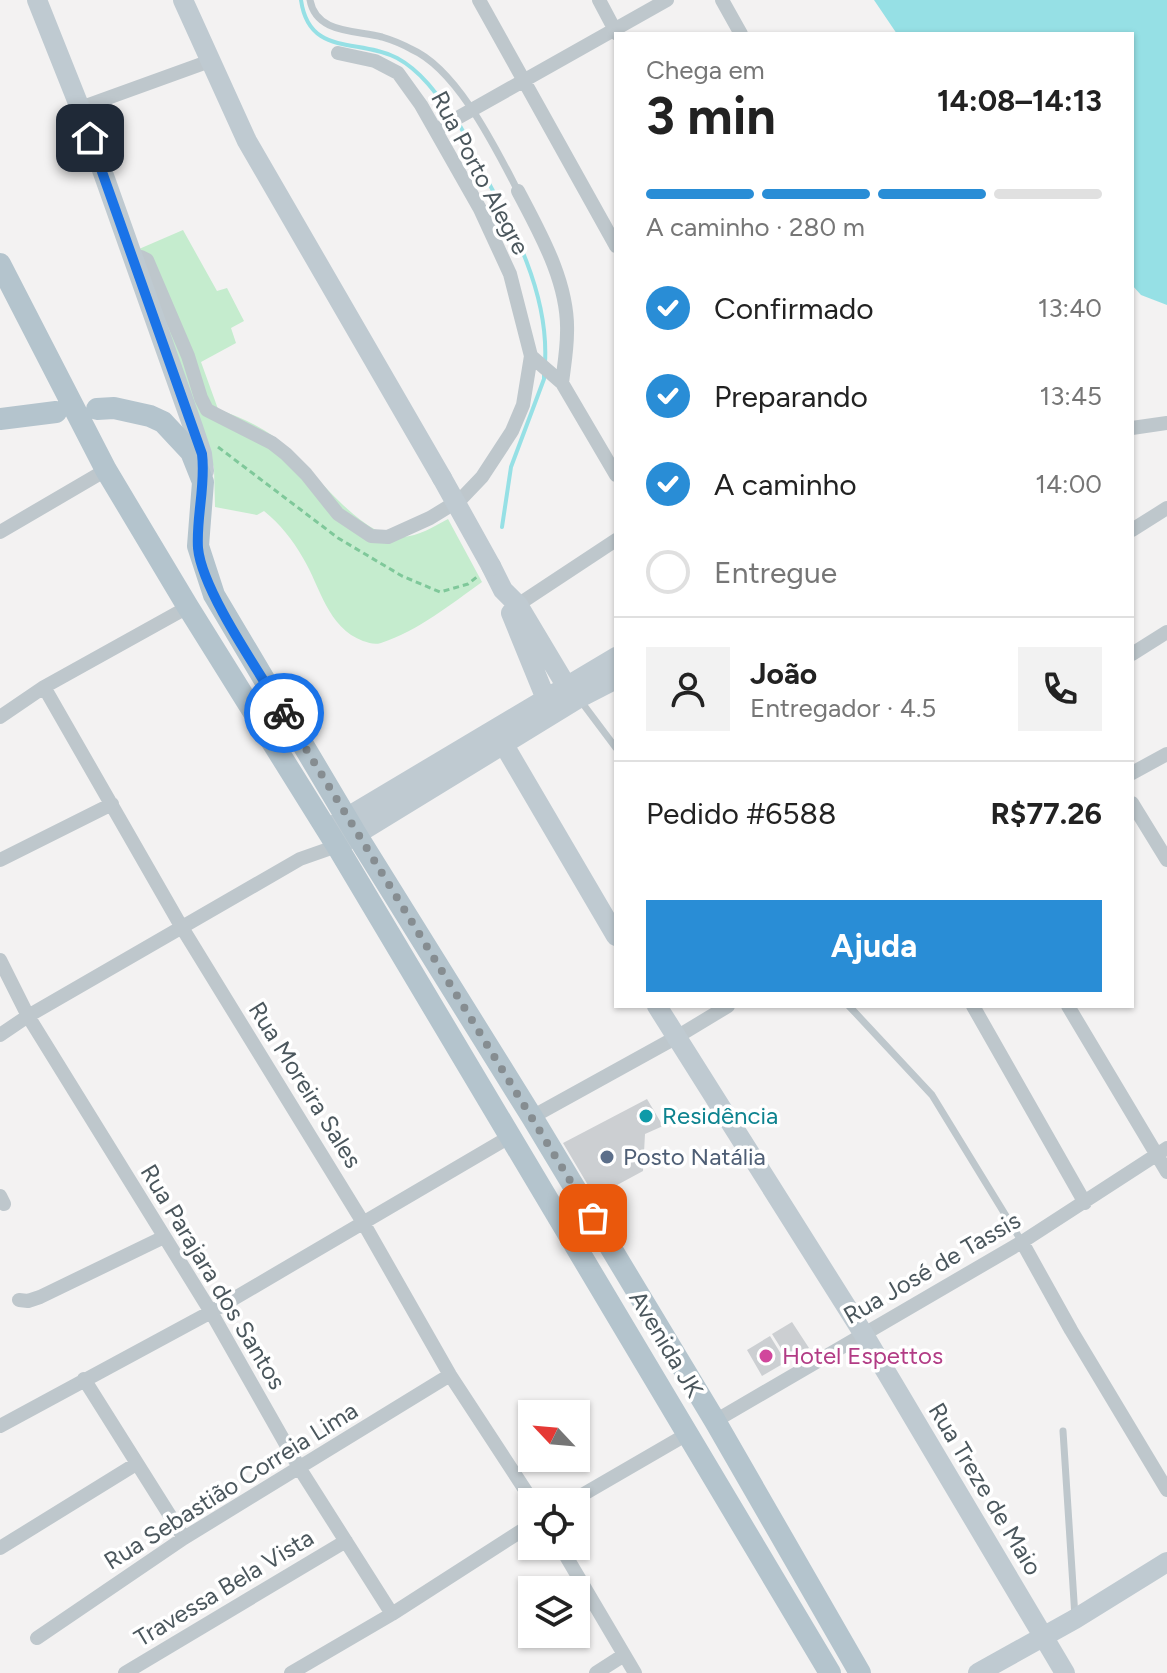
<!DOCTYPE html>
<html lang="pt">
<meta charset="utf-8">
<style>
body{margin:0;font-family:Figtree,sans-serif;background:#f2f2f2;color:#222;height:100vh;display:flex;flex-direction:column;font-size:30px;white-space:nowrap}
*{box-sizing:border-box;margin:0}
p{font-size:26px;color:#767676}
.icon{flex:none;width:44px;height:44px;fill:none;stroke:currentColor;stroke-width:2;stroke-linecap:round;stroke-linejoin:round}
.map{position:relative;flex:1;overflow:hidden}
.panel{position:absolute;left:614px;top:32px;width:520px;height:976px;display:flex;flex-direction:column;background:#fff;border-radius:0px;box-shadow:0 2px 6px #0004}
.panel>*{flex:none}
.needle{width:52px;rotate:296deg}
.buttons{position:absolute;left:518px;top:1400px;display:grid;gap:16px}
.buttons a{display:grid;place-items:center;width:72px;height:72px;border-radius:0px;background:#fff;box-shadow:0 2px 6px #0004;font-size:40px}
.pin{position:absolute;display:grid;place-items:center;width:68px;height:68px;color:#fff;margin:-34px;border-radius:16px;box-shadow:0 4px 12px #0006}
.courier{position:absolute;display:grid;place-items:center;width:80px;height:80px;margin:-40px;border:6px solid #1a73e8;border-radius:50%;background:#fff;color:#222;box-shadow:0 2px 10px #0007}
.head em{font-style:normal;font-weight:700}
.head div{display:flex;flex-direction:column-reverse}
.head{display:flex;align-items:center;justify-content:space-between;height:136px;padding:0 32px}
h1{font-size:52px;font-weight:700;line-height:60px}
.bar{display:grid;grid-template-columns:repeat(4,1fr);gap:12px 8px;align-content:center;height:96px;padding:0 32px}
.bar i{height:10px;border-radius:6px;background:#e0e0e0}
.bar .active{background:#298dd6}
.bar p{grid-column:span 4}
.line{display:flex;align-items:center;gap:20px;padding:0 32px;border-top:2px solid #e0e0e0}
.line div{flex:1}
.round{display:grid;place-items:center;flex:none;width:84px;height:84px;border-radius:0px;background:#f2f2f2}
ol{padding:0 32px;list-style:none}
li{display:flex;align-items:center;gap:24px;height:88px}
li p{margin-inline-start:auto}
li .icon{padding:8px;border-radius:50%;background:#298dd6;color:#fff;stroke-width:4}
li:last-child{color:#767676}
li i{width:44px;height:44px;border:4px solid #e0e0e0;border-radius:50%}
.primary-button{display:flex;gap:16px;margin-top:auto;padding:16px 32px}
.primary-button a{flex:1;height:92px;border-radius:0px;background:#298dd6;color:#fff;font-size:32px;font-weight:700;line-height:92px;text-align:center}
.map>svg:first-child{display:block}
</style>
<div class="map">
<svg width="1167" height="1673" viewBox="0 0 1167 1673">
<rect width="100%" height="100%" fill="#f3f2f2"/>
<!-- green -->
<path fill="#c5ecce" d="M183,230l34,61 10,-3 17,33 -13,7 5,15 -35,19 17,47c18,7 39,15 55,27 35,24 84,102 129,101 17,-1 31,-10 46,-18l34,63c-31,22 -64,49 -101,61 -7,2 -11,0 -18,-2 -36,-14 -42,-53 -60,-83 -11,-19 -22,-33 -39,-47l-7,4 -42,-8 -1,-39 -6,-19 -69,-200z"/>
<!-- water -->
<path fill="#96e0e5" d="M874,0h293v305l-26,-10 -9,-10v-251h-235z"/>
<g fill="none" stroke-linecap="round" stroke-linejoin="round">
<!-- stream -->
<path stroke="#96e0e5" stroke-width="4" d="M301,0c8,57 57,38 96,58 24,13 40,36 55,58
M458,123c9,13 14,29 22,44 33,60 69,126 65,196
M502,527l9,-60 33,-88v-7"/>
</g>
<!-- building -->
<path fill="#cccfd2" d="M647,1099l16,27 -18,8 -2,37 -48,26 -32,-54z
M792,1322l17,26 -20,13 -17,-27z
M770,1336l16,26 -24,14 -15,-26z"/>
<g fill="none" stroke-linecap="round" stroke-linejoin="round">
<!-- path -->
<path stroke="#7fc89a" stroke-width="3" stroke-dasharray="6 4" stroke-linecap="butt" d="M218,447l120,91 64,38 38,16 28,-8 10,-8"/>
<!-- lane -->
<path stroke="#bec7cc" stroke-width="7" d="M310,0c6,34 46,30 72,37 10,3 20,7 29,12 46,20 84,98 107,142
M580,700l36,48
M849,1006l83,89 90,147
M1063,1431l12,186"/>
<!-- street -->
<path stroke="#bec7cc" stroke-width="14" d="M479,0l137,246
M599,0l18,34
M722,0l19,34
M338,53l37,8 23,12 23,32 59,104 30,65 21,82 31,27 54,92
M80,108l130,-47
M436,130l231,-130
M518,191c22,42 51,92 49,142 0,16 -3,33 -5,50
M133,257h8l6,3 41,96 13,42 6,12 65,33 14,11 20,20 32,40 33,22 17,1 42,-19 31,-19 21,-22 30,-46 11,-26 8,-49
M1132,428l35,-5
M1132,530l35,-22
M0,532l106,-62
M513,608l103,-68
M1132,654l35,-22
M44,687l137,239 183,298 86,151 83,127
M0,717l44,-30 144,-80
M1132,773l35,-19
M1132,803l35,57
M0,860l112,-56
M0,960l28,56 183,296 89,157 92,145
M973,1006l112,197
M1068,1006l99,166
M0,1035l28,-19 272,-157 37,-13
M532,1117l143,-79 53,-32
M0,1196l4,8
M1022,1242l49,88 96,160
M19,1300l9,1 12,-4 124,-60
M84,1379l100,159
M715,1421l307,-179 145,-94
M0,1426l211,-114 300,-176
M570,1502l119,-69
M560,1546l75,127
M0,1548l136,-84
M37,1638l147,-100 266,-163
M125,1673l221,-132
M291,1673l101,-59 140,-90
M596,1673l28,-18"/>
<!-- secondary -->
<path stroke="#bfcad1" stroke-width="20" d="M37,0l43,108 113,319 9,27 2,17
M183,0l64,141 195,337
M491,566l12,24 15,15 49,82 9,8
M511,613l35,86
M497,733l119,203
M334,825l282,-168
M344,842l235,-144 37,-19
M657,1006l206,327 202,340
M978,1673l97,-54 92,-57"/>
<!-- primary -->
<path stroke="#b4c4cd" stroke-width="22" d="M0,264l106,206 82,137 149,239 493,827
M97,409l17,-1 36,8 13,6 28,30 12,30 -5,64 16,49 142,239 176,283 183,304 145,252
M0,419l56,-7"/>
<!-- secondary-bridge -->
<path stroke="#bfcad1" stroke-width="20" d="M442,478l49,88"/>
</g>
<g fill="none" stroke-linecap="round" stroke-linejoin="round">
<!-- done -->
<path stroke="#868d91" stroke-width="8" stroke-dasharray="0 14.4" d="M284,713l309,505"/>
<!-- route -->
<path stroke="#1a73e8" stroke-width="10" d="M90,138l112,316c4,31 -6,63 -4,94 4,43 62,125 86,165"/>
</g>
<!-- markers -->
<circle fill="#0f9aa8" stroke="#fff" stroke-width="3" cx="646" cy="1116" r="8"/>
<circle fill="#5c6f8a" stroke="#fff" stroke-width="3" cx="607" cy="1157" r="8"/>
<circle fill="#d1479c" stroke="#fff" stroke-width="3" cx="766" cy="1356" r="8"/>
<g text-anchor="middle" stroke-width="7" stroke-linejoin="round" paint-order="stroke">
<!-- street labels -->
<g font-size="24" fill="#4b575d" stroke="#fff">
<text transform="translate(480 173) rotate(62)" y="8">Rua Porto Alegre</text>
<text transform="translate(305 1085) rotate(58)" y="8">Rua Moreira Sales</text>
<text transform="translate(932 1268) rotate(-30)" y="8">Rua José de Tassis</text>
<text transform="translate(213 1277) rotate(59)" y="8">Rua Parajara dos Santos</text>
<text transform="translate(666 1344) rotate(59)" y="8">Avenida JK</text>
<text transform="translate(231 1486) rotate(-32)" y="8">Rua Sebastião Correia Lima</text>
<text transform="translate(985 1489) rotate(59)" y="8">Rua Treze de Maio</text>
<text transform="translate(224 1588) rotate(-31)" y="8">Travessa Bela Vista</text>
</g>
<!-- culture labels -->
<g font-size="24" fill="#0d838f" stroke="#fff" text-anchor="start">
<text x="662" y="1124">Residência</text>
</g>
<!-- service labels -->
<g font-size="24" fill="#4e5e75" stroke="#fff" text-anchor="start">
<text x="623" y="1165">Posto Natália</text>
</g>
<!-- hotel labels -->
<g font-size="24" fill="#b23c85" stroke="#fff" text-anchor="start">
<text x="782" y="1364">Hotel Espettos</text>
</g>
</g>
</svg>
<div class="buttons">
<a><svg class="needle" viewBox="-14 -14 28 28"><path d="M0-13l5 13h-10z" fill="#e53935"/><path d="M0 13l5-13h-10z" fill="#767676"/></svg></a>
<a><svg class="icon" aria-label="locate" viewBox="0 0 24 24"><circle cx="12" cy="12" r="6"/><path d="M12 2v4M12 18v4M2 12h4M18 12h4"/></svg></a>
<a><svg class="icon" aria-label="layers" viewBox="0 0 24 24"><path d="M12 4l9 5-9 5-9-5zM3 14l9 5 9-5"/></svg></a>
</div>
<div class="pin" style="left:593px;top:1218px;background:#ea580c"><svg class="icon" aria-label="bag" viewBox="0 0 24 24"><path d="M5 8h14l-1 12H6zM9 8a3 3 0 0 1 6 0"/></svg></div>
<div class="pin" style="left:90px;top:138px;background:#1f2937"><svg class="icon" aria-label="home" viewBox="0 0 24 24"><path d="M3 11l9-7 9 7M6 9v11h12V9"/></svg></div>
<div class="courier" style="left:284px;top:713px"><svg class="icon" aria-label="bike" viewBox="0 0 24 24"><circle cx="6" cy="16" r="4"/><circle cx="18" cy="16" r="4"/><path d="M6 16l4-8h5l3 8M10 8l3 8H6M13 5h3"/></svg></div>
<section class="panel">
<div class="head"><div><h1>3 min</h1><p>Chega em</p></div><em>14:08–14:13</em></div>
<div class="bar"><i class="active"></i><i class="active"></i><i class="active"></i><i></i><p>A caminho · 280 m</p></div>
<ol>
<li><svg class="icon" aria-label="check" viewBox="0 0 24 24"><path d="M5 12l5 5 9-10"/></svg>Confirmado<p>13:40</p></li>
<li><svg class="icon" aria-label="check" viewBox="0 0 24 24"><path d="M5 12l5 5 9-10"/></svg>Preparando<p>13:45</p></li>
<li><svg class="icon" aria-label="check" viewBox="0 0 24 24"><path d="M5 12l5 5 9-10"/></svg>A caminho<p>14:00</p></li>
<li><i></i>Entregue</li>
</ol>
<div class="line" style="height:144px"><a class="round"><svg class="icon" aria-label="person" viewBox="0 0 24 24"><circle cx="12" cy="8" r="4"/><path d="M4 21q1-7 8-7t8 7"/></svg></a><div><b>João</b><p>Entregador · 4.5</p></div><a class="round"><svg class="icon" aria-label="phone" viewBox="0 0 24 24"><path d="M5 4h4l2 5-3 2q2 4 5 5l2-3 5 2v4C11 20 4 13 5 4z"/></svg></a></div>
<div class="line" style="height:104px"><div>Pedido #6588</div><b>R$77.26</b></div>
<div class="primary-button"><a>Ajuda</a></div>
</section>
</div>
